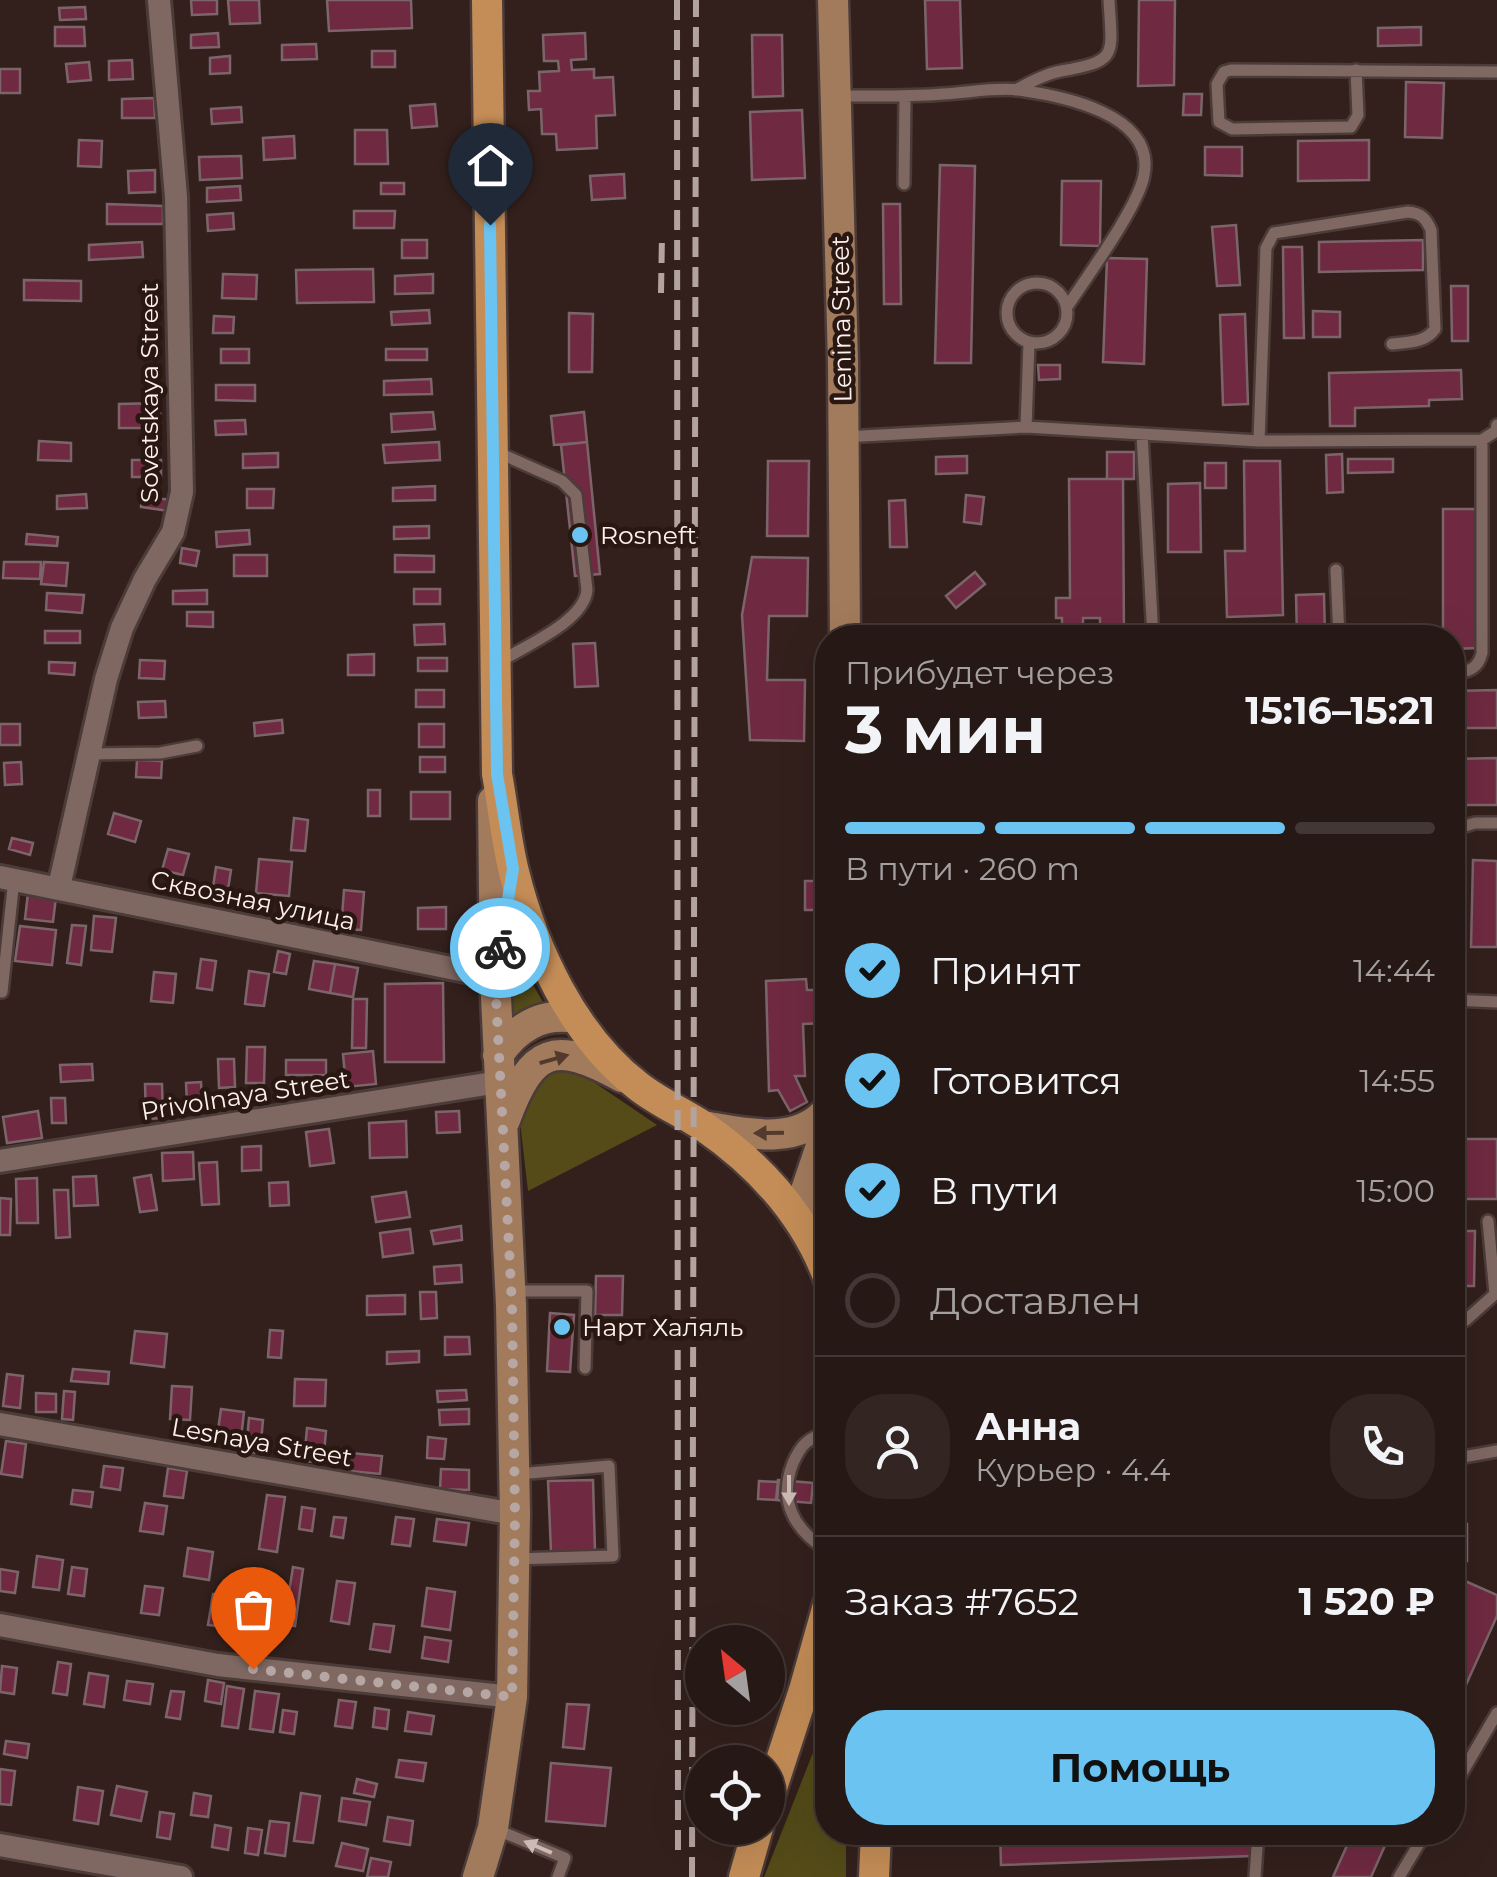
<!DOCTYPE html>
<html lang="ru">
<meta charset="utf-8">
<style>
body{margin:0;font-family:Montserrat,sans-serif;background:#322522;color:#f1f3f6;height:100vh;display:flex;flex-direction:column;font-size:38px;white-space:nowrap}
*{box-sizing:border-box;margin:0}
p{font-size:32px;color:#a4a0a0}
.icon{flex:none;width:55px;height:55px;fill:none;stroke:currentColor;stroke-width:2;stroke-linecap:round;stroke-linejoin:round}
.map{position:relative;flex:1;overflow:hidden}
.panel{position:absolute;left:815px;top:625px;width:650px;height:1220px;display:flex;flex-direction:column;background:#261815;border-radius:40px;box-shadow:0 10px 40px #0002,0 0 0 2px #423734}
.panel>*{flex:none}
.needle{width:65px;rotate:331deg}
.controls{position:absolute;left:685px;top:1625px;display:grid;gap:20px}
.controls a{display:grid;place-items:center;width:100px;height:100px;border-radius:50%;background:#261815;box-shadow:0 10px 40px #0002,0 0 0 2px #423734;font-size:50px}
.pin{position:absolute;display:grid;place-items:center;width:85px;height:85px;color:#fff;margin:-102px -42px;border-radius:50% 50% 50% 0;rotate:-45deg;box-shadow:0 0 10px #0007}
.pin .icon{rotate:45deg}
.courier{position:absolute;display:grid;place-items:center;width:100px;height:100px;margin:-50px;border:8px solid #6ac3f1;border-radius:50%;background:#fff;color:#222;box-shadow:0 2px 12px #0007}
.overview em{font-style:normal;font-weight:700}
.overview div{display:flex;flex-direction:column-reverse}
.overview{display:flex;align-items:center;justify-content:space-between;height:170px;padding:0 30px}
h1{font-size:65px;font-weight:700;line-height:75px}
.bar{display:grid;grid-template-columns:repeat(4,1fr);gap:15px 10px;align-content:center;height:120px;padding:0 30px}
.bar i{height:12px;border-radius:8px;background:#423734}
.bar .active{background:#6ac3f1}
.bar p{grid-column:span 4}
.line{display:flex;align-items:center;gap:25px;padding:0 30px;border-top:2px solid #423734}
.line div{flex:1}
.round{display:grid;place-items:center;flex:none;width:105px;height:105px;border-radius:40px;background:#322522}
ol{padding:0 30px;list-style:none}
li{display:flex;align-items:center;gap:30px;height:110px}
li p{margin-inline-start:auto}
li .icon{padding:10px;border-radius:50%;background:#6ac3f1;color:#111;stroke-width:4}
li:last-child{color:#a4a0a0}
li i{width:55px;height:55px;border:5px solid #423734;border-radius:50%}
.cta{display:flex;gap:20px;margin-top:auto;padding:20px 30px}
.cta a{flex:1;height:115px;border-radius:40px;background:#6ac3f1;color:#111;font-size:40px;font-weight:700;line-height:115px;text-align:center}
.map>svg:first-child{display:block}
</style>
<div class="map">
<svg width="1497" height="1877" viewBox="0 0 1497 1877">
<rect width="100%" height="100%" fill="#33201c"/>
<!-- green -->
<path fill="#544b19" d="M509,942l36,64 -31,14z
M570,1066l87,59 -129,66 -9,-78 12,-36z
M827,1717l1,115 18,1v44h-82z"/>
<!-- building -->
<path fill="#6f2a41" stroke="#7c656a" stroke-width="2.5" d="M191,0h26v14l-25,1z
M228,0h31l1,23 -30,1z
M327,0h84l1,28 -83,3z
M925,0h35l2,68 -35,1z
M1139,0h36l-1,85 -36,1z
M85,7l1,12 -26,1 -1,-12z
M55,27h29l1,19h-30z
M1421,27v18l-43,1v-18z
M218,33l1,14 -28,1v-13z
M585,33l1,26 -15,1 1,10 22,-1v9l19,-1 2,38 -19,1 1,32 -40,2 -1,-16h-14l-1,-25 -12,1 -1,-19h12l-1,-19 20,-1 -1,-10h-14l-1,-26z
M752,35h30l1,61 -30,1z
M316,44l1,15 -35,1v-15z
M372,51h23v16h-23z
M230,56v17l-20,1v-16z
M132,60l1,19 -24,1v-19z
M89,62l2,18 -23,2 -2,-18z
M0,69h20v24h-20z
M1406,82l38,1 -2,55 -37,-1z
M1184,94h18l-1,21h-18z
M154,98l1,20h-33v-19z
M435,104l2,22 -25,2 -2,-22z
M241,107l1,15 -30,2 -1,-15z
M802,110l3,68 -53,2 -2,-68z
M355,130h32l1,34h-33z
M294,136l1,22 -31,2 -1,-22z
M79,140l23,1 -1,26 -23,-1z
M1369,140v40l-71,1v-40z
M1205,147h37v29l-37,-1z
M241,156l1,22 -42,2 -1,-23z
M940,165l35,1 -4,197h-36z
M155,170v22l-26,1 -1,-22z
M624,174l1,24 -33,2 -2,-24z
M1062,181h39l-1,65 -39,-1z
M381,183h23v11h-23z
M240,186l1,14 -34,2v-14z
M107,204l56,2v18h-56z
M883,204h17l1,100h-17z
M354,211h41l-1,17h-40z
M233,213l1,16 -26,2 -1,-16z
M1236,225l4,60 -23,1 -5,-59z
M402,240h25v18h-25z
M1423,240v30l-104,2v-30z
M142,242l1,15 -54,3v-15z
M1283,247h19l2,91h-20z
M1107,258l40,1 -3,105 -41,-2z
M373,269l1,33 -77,1 -1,-33z
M223,274l34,1 -1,24 -34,-1z
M433,274v19l-38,1v-18z
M24,280l57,1v20l-57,-1z
M1451,286h17v55h-16z
M429,310l1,13 -38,2 -1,-13z
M1313,311l27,1v25h-27z
M569,313l24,1 -1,58h-23z
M1245,314l3,90 -25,1 -3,-90z
M214,316l20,1 -1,16h-20z
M221,349h28v14h-28z
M386,349h41v11h-41z
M1038,365h22v14l-21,1z
M1461,370l1,29 -33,1v6l-74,2v18h-25l-1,-53z
M431,379l1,15 -48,1v-14z
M216,385h39v16l-39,-1z
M160,403v25h-41v-24z
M433,412l2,17 -43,3 -1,-18z
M584,412l3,30 -33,3 -3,-29z
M245,420l1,14 -30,1 -1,-14z
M39,441l32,2v18l-33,-1z
M439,442l1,18 -55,3 -2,-18z
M587,442l13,132 -25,2 -14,-131z
M1107,452h27v27h-27z
M278,453v14l-35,1v-14z
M1342,454l1,38 -16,1 -1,-38z
M967,456v17l-31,1v-17z
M1348,459h45v13l-45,1z
M132,460h29v17h-29z
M768,461h41l-1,75h-41z
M1244,461h36l3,154 -56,2 -2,-66h20z
M1205,463h21v25h-21z
M1069,479h54l1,159h-24v-20h-17v20h-21v-20h-6v-20h14z
M1200,483l1,69h-33v-68z
M435,486v14l-42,1v-13z
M247,489h27l-1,19h-26z
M86,494l1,14 -30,1v-13z
M966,495l18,2 -3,27 -17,-2z
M142,496l29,4 -2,11 -28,-4z
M905,500l2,47h-17l-1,-46z
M1443,509h35v139l-26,1v-11h-9z
M429,526v12l-35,1v-12z
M249,530l1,14 -33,3 -1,-15z
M27,534l31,3 -1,9 -31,-2z
M182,548l17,3 -3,15 -16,-3z
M234,555h33v21h-33z
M395,555l39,1v16h-39z
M752,557l56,1 -1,58h-38l-2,64h38l-1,61 -54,-1 -8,-125z
M4,562h37l-1,17 -37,-1z
M44,562l24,1 -2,23 -25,-2z
M975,572l10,12 -29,24 -10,-12z
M414,589h26v15h-26z
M207,590v14h-34v-13z
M47,593l37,2 -2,18 -36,-3z
M1324,594l1,44h-28l-1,-43z
M187,612h26v15l-26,-1z
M444,624l1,20 -30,1 -1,-20z
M45,631h35v12h-35z
M595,643l3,43 -23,1 -2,-43z
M374,654v21h-26v-20z
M418,658h29v13h-29z
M140,660l25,1 -1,18 -25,-1z
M49,662l26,1 -1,12 -25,-2z
M416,690h28v17h-28z
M1497,690v38h-45v-37z
M165,701l1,16 -27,1 -1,-16z
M282,720l1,13 -28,3 -1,-13z
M0,724h20v21h-20z
M419,724h25v23h-25z
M420,757h25v15h-25z
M1497,758v47h-45v-46z
M137,760l25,1 -1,17 -25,-1z
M21,762l1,22 -17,1 -1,-22z
M368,790h12v26h-12z
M411,792h39v27h-39z
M114,813l27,8 -6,21 -27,-8z
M294,818l14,2 -3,31 -14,-1z
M12,838l21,5 -3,12 -21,-6z
M168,849l21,5 -6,21 -21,-5z
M259,859l33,3 -3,34 -33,-3z
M1473,860l24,1v86h-26z
M216,867l15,3 -4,26 -15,-2z
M805,881h22v29h-22z
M344,890l20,2 -3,38 -20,-1z
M28,893l28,4 -3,25 -28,-3z
M446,907v22h-28v-21z
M94,916l22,2 -4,34 -21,-2z
M72,925l14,1 -5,39 -14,-2z
M20,926l36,4 -4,35 -37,-4z
M278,951l12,3 -4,20 -12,-2z
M201,959l15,2 -4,29 -15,-2z
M314,961l21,3 -5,29 -21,-4z
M335,964l23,4 -5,29 -23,-4z
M249,971l20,3 -5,32 -19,-2z
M154,972l22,2 -3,29 -22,-2z
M806,979l1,11h18l1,33 -23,1 2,52h-10l12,26 -17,9 -12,-21 -9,1 -3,-110z
M443,983l1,79h-59v-78z
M353,999h14l-1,49h-14z
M247,1047h18l-1,36h-18z
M373,1051l3,33 -30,3 -3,-33z
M218,1059h16l1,28 -16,1z
M286,1060h40v15h-40z
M92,1064l1,16 -32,2 -1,-17z
M201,1082l1,21 -15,1 -1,-21z
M145,1084h17l1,34 -17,1z
M51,1098h14l1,25h-14z
M38,1111l4,27 -35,5 -4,-26z
M459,1111l1,21 -23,1 -1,-21z
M406,1121l1,36 -37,1 -1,-35z
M329,1129l5,34 -24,3 -4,-34z
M1452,1139h45v60h-45z
M261,1146v24l-19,1v-24z
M193,1152l1,27 -31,2 -1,-28z
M217,1162l2,42 -17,1 -3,-42z
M151,1175l6,35 -17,2 -6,-34z
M96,1176l2,29 -24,1 -1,-29z
M37,1178l1,45h-21l-1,-44z
M288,1182l1,23 -19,1 -1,-23z
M54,1190h14l2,47 -14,1z
M406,1192l4,25 -34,5 -4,-25z
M0,1198l11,1 -1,36h-10z
M461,1226l1,14 -28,4 -3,-13z
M410,1229l3,24 -30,4 -3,-24z
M1452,1231h23l-1,55h-22z
M461,1265l1,17 -27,2 -1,-17z
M596,1276h27l-1,39h-27z
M420,1292h16l1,26 -16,1z
M405,1295v19l-38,1v-19z
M550,1313l24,2 -4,57 -23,-1z
M270,1330l13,1 -2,27 -13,-1z
M135,1331l32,3 -3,33 -33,-4z
M445,1337h24l1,17 -25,1z
M419,1351v11l-32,2v-12z
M73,1369l36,3 -1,12 -37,-3z
M7,1374l16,2 -3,32 -17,-2z
M295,1379l31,1 -1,26h-31z
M172,1386l20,1 -2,33 -20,-1z
M466,1390l1,10 -29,2 -1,-11z
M64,1391l11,1 -2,28 -11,-1z
M36,1393l20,1v18h-20z
M221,1409l23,3 -4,35 -24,-3z
M469,1409v15l-29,1 -1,-15z
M249,1418l14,2 -3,33 -14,-1z
M307,1428l19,3 -3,32 -19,-2z
M428,1437l18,2 -2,20 -17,-1z
M6,1441l20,3 -4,33 -21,-3z
M351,1453l31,3 -2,18 -31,-3z
M104,1466l19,2 -3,22 -19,-3z
M168,1468l19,3 -4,27 -19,-2z
M441,1469l28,1v20l-29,-1z
M593,1480l2,71 -44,1 -3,-71z
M778,1480l35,3 -2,20 -35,-3z
M759,1481l20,1 -2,18 -19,-1z
M73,1490l20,2 -2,15 -20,-3z
M267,1495l18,2 -8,55 -18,-3z
M145,1503l22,3 -4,28 -23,-3z
M302,1507l13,2 -3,22 -13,-2z
M334,1517l12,1 -3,20 -12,-2z
M396,1517l18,2 -4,27 -18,-2z
M437,1519l32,4 -3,22 -32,-4z
M1452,1524h15v37h-15z
M188,1548l25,4 -4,28 -25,-4z
M37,1556l26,4 -4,30 -26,-3z
M72,1567l15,2 -3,27 -16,-2z
M293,1567l10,2 -8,57 -11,-2z
M0,1569l18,3 -3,21 -15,-2z
M337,1581l18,2 -6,41 -18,-3z
M1465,1581l32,14v21l-45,100v-107z
M145,1586l18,2 -4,27 -18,-2z
M427,1588l28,4 -5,38 -28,-4z
M213,1594l18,2 -5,31 -18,-2z
M374,1624l20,2 -4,26 -20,-3z
M425,1637l26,4 -3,21 -26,-4z
M58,1662l13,2 -4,31 -14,-2z
M2,1666l15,2 -3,26 -14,-2z
M89,1673l19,3 -4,31 -20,-3z
M208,1680l16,3 -3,21 -16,-3z
M127,1681l26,3 -3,20 -26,-4z
M227,1686l17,3 -6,39 -16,-2z
M171,1691l13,1 -4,27 -14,-2z
M255,1691l24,3 -6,38 -23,-3z
M339,1700l17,2 -4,26 -17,-2z
M567,1704l22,1 -5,44 -21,-2z
M375,1708l14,2 -2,19 -14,-2z
M283,1710l14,2 -3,22 -14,-2z
M408,1712l26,4 -3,18 -26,-3z
M6,1741l23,3 -2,14 -23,-4z
M399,1760l27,3 -3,18 -27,-4z
M551,1763l60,5 -6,58 -59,-5z
M0,1769l15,2 -4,34 -11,-1z
M357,1779l20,5 -3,13 -20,-4z
M117,1786l30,6 -6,29 -30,-6z
M78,1787l25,4 -5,33 -24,-4z
M194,1793l17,3 -3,21 -17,-2z
M301,1793l19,3 -7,47 -19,-2z
M342,1798l28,4 -4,23 -27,-4z
M160,1812l14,2 -4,25 -13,-2z
M388,1817l25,4 -3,24 -26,-4z
M270,1821l19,2 -4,33 -20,-3z
M215,1825l16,3 -3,22 -16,-3z
M248,1828l14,2 -4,25 -13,-2z
M1000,1832h251v24l-250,9z
M1353,1832h38l-20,45h-38z
M342,1843l26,6 -5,22 -27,-5z
M371,1858l20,4 -3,15h-21z"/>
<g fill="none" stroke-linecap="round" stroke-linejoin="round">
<!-- lane casing -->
<g stroke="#4c3c39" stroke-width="16">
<path id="lane" d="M1356,70l2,45 -7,12 -119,2 -13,-7 -2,-38 7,-12 7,-2 266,2
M1016,90c14,-8 29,-16 45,-19 58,-10 51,-15 48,-71
M836,96c36,0 71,1 107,-2 24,-1 52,-7 76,-4 43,6 137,24 125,85 -5,31 -58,103 -77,132
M904,184l1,-87
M1007 313a30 30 0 1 1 60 0a30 30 0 1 1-60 0Z
M1026,427l3,-84
M1142,434l11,204
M844,437l182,-10 233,14 223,-1 14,-9 1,-6
M1259,441l7,-193 8,-15 134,-21c13,1 18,6 23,18l4,99c-10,14 -26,13 -43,15
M497,452l65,29 14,14 11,95c-3,32 -63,56 -89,73
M1336,570l3,68
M1452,673c17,-1 26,-4 30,-20v-213
M90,754l70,-1 37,-7
M1452,830l23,-7h22
M2,992l12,-113
M1452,1000l45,2
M513,1291h74l-2,77
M1452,1324l14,-4 29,-26 -7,-73
M828,1433c-20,4 -27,12 -35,30 -15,38 1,67 35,88
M1452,1459l45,-8
M514,1559l99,-3 -4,-90 -91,8
M1452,1790l45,-77
M495,1829l70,29 -7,19
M1255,1877l3,-45
M1399,1877l27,-45"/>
</g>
<!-- street casing -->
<g stroke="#4c3c39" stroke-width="28">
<path id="street" d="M0,877l495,100
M59,887l47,-208 16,-51 23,-49 28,-47 9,-40 -6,-295 -17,-197
M0,1161l499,-79
M0,1424l515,90
M0,1625l218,40 294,32
M0,1845l181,32"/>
</g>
<!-- secondary casing -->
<g stroke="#4c3c39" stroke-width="35">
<path id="secondary" d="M833,0l10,362 2,276
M498,1055c19,-28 44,-43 78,-37
M505,1120c27,-73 49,-80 117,-43
M703,1126c41,7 94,21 125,-16
M797,1217l31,-92
M478,1877l15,-49 19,-131 3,-183 -4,-209 -16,-328 -2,-176"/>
</g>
<!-- primary casing -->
<g stroke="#4c3c39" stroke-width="35">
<path id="primary" d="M487,0l10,774c6,32 9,66 17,98 19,77 59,164 124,214 20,16 44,26 65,40 55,38 101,88 125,151
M768,1800l36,-110 24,-85
M744,1877l14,-49
M874,1877l2,-45"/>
</g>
<!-- lane -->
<use href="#lane" stroke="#7f6862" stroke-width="11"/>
<!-- street -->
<use href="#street" stroke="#7f6862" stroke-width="22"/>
<!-- secondary -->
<use href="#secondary" stroke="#a27b5c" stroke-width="30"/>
<!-- primary -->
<use href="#primary" stroke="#c48d57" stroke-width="30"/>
<!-- rail -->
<path stroke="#b3a39f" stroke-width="6" stroke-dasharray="20 10" stroke-linecap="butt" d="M677,0l1,1855
M661,293l1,-58
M692,1877l4,-1877"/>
</g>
<!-- one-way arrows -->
<defs><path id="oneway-solid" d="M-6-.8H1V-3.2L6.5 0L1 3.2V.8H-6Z" transform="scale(2.5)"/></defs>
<g fill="#533a2c">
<use href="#oneway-solid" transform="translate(554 1059) rotate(-16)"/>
<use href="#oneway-solid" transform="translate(769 1133) rotate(179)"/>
</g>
<g fill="#cbbab5">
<use href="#oneway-solid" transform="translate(789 1490) rotate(90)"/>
<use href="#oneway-solid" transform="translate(538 1847) rotate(-157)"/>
</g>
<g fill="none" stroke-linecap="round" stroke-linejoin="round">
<!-- done -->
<path stroke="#b7a7a4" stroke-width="10" stroke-dasharray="0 18" d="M253,1669l259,28 3,-183 -3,-209 -17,-328 5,-29"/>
<!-- route -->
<path stroke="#6ac3f1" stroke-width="12" d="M490,225l7,549 16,95 -13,79"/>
</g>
<!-- markers -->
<g fill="#6ac3f1" stroke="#291712" stroke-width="4">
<circle cx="580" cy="535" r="10"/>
<circle cx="562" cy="1327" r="10"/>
</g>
<g text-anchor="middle" stroke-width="9" stroke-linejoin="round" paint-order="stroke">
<!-- street labels -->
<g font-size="25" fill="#fef0ed" stroke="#291712">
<text transform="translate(841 319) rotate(-91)" y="9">Lenina Street</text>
<text transform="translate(149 393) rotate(-90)" y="9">Sovetskaya Street</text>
<text transform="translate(253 900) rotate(12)" y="9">Сквозная улица</text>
<text transform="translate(245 1095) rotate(-9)" y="9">Privolnaya Street</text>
<text transform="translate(262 1442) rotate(10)" y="9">Lesnaya Street</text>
</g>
<!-- poi labels -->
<g font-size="25" fill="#fef0ed" stroke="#291712" text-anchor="start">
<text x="600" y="544">Rosneft</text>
<text x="582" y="1336">Нарт Халяль</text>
</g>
</g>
</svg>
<div class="controls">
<a><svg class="needle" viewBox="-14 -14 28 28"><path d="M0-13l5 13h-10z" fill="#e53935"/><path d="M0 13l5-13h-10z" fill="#a4a0a0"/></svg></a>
<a><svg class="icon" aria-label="locate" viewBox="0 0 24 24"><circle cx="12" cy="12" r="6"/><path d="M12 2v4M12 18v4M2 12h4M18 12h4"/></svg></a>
</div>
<div class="pin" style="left:253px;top:1669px;background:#ea580c"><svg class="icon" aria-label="bag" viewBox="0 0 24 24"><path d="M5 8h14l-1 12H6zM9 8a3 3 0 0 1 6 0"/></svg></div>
<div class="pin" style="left:490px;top:225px;background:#1f2937"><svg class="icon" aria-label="home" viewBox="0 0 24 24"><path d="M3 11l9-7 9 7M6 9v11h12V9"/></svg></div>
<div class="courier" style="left:500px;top:948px"><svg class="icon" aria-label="bike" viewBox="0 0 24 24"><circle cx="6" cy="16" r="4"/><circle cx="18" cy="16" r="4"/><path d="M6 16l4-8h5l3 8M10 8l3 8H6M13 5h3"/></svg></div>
<section class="panel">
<div class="overview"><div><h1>3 мин</h1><p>Прибудет через</p></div><em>15:16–15:21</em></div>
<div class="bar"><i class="active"></i><i class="active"></i><i class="active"></i><i></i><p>В пути · 260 m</p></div>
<ol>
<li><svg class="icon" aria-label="check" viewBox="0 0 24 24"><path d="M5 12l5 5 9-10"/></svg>Принят<p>14:44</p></li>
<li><svg class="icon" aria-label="check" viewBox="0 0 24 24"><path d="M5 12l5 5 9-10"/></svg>Готовится<p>14:55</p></li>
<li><svg class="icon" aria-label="check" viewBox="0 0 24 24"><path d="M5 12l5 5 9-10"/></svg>В пути<p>15:00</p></li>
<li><i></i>Доставлен</li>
</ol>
<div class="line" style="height:180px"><a class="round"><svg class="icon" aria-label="person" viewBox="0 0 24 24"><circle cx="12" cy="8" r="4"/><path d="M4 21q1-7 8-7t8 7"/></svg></a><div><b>Анна</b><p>Курьер · 4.4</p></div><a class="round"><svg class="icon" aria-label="phone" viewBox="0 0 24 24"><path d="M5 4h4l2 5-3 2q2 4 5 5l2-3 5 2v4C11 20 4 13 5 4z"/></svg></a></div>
<div class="line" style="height:130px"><div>Заказ #7652</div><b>1 520 ₽</b></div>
<div class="cta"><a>Помощь</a></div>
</section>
</div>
